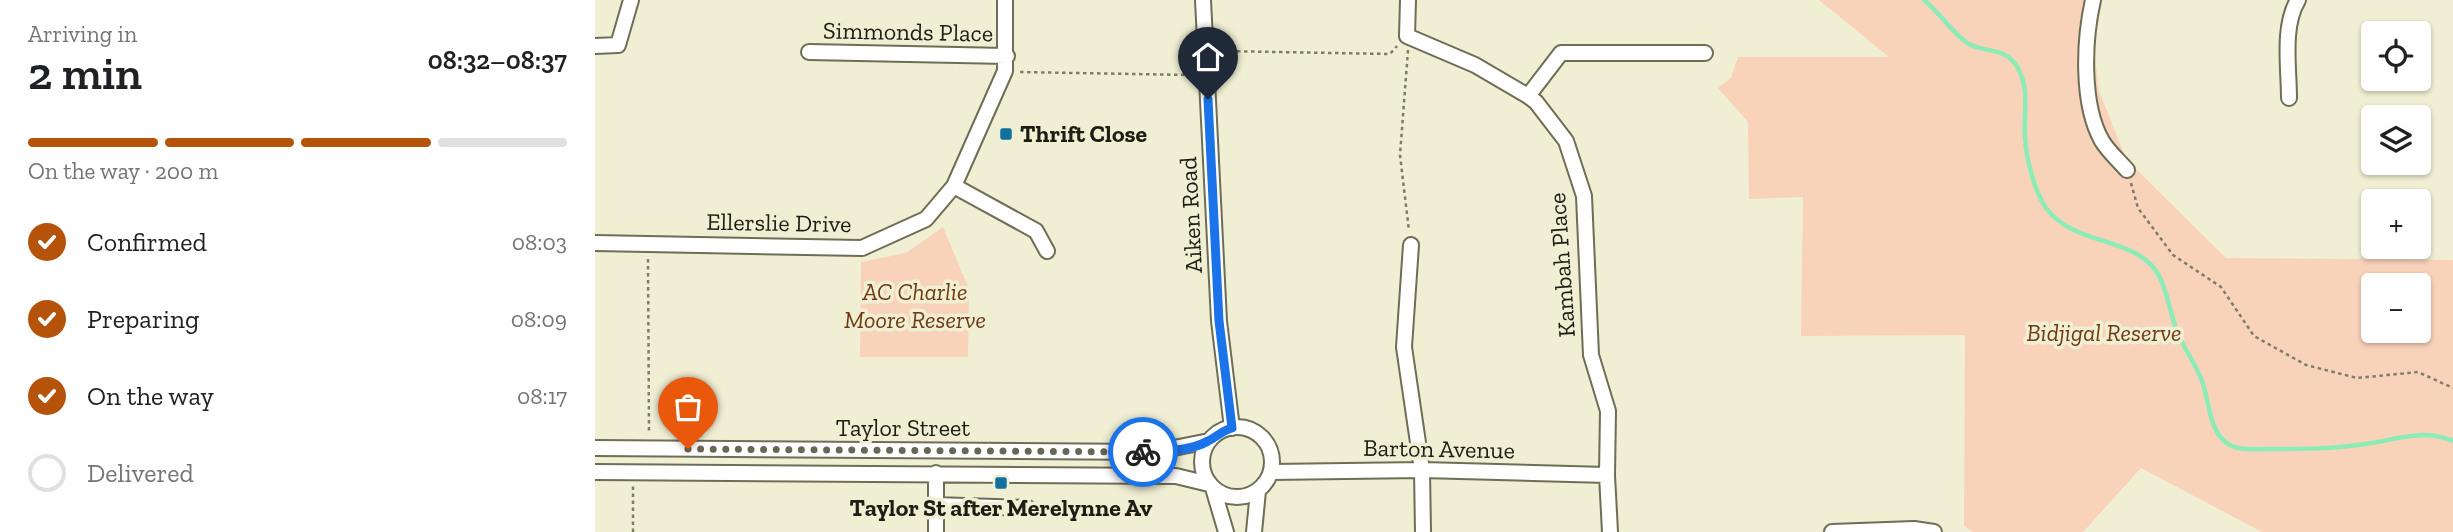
<!DOCTYPE html>
<meta charset="utf-8">
<style>
body{margin:0;font-family:"Zilla Slab",serif;background:#f2f2f2;color:#202124;height:100vh;display:flex;flex-direction:column;font-size:26px;white-space:nowrap}
*{box-sizing:border-box;margin:0}
p{font-size:23px;color:#757577}
.icon{flex:none;width:38px;height:38px;fill:none;stroke:currentColor;stroke-width:2;stroke-linecap:round;stroke-linejoin:round}
.map{position:relative;flex:1;overflow:hidden}
.details{display:flex;flex-direction:column;background:#fff;width:595px}
.details>*{flex:none}
.fabs{position:absolute;left:1766px;top:21px;display:grid;gap:14px}
.fabs a{display:grid;place-items:center;width:70px;height:70px;border-radius:7px;background:#fff;box-shadow:0 2px 5px #0004;font-size:35px}
.pin{position:absolute;display:grid;place-items:center;width:60px;height:60px;color:#fff;margin:-72px -30px;border-radius:50% 50% 50% 0;rotate:-45deg;box-shadow:0 0 7px #0007}
.pin .icon{rotate:45deg}
.courier{position:absolute;display:grid;place-items:center;width:70px;height:70px;margin:-35px;border:5px solid #1a73e8;border-radius:50%;background:#fff;color:#222;box-shadow:0 2px 9px #0007}
.overview em{font-style:normal;font-weight:600}
.overview div{display:flex;flex-direction:column-reverse}
.overview{display:flex;align-items:center;justify-content:space-between;height:119px;padding:0 28px}
h1{font-size:46px;font-weight:600;line-height:52px}
.bar{display:grid;grid-template-columns:repeat(4,1fr);gap:10px 7px;align-content:center;height:84px;padding:0 28px}
.bar i{height:9px;border-radius:5px;background:#e0e0e0}
.bar .active{background:#b45309}
.bar p{grid-column:span 4}
ol{padding:0 28px;list-style:none}
li{display:flex;align-items:center;gap:21px;height:77px}
li p{margin-inline-start:auto}
li .icon{padding:7px;border-radius:50%;background:#b45309;color:#fff;stroke-width:4}
li:last-child{color:#757577}
li i{width:38px;height:38px;border:4px solid #e0e0e0;border-radius:50%}
main{display:flex;flex:1;min-height:0}
.map>svg:first-child{display:block}
</style>
<main>
<section class="details">
<div class="overview"><div><h1>2 min</h1><p>Arriving in</p></div><em>08:32–08:37</em></div>
<div class="bar"><i class="active"></i><i class="active"></i><i class="active"></i><i></i><p>On the way · 200 m</p></div>
<ol>
<li><svg class="icon" aria-label="check" viewBox="0 0 24 24"><path d="M5 12l5 5 9-10"/></svg>Confirmed<p>08:03</p></li>
<li><svg class="icon" aria-label="check" viewBox="0 0 24 24"><path d="M5 12l5 5 9-10"/></svg>Preparing<p>08:09</p></li>
<li><svg class="icon" aria-label="check" viewBox="0 0 24 24"><path d="M5 12l5 5 9-10"/></svg>On the way<p>08:17</p></li>
<li><i></i>Delivered</li>
</ol>
</section>
<div class="map">
<svg width="1858" height="532" viewBox="0 0 1858 532">
<rect width="100%" height="100%" fill="#f0efd4"/>
<!-- green -->
<path fill="#f9d2ba" fill-rule="evenodd" d="M1224,0h276l-4,22 8,69 27,68 100,99 227,2v272h-191l-121,-64 -58,64h-110l-9,-6 1,-191 -164,1 2,-139 -54,2 -1,-77 -30,-34 13,-10 7,-21h151zM1778,285h46v46h-46z
M348,227l26,62 -1,68h-108l1,-95 45,-9z"/>
<g fill="none" stroke-linecap="round" stroke-linejoin="round">
<!-- stream -->
<path stroke="#8cecb7" stroke-width="4.5" d="M1329,0c15,12 31,36 45,44 17,9 35,3 47,21 15,23 7,46 9,72 1,20 9,54 21,71 29,39 90,28 112,66 10,17 12,41 20,60 7,16 18,31 24,47 8,20 6,50 26,63 12,7 28,5 41,5 32,0 64,0 96,-5 31,-4 57,-16 88,-3"/>
<!-- minor casing -->
<g stroke="#6e6d56" stroke-width="18">
<path id="minor" d="M608,0l16,321 13,107
M813,0l-1,36 68,29 53,31 8,6 30,39 18,55 7,159 17,56 -1,64 3,57
M1498,0c-9,40 -12,104 9,141 6,10 17,20 25,29
M0,46l23,-1 13,-45
M214,52l198,4
M933,96l33,-43h144
M1694,98c0,-30 -7,-72 9,-98
M359,186l82,45 11,20
M0,243l267,5 64,-29 28,-33 51,-115v-71
M816,245l-7,102 18,123 1,62
M607 462a35 35 0 1 1 70 0a35 35 0 1 1-70 0Z
M0,448l559,4 55,-11
M0,472l581,4 33,8
M676,472l151,-2 185,5
M341,473v59
M618,488l13,44
M341,505l92,3
M659,532l4,-41
M1237,532l82,-3 20,3"/>
</g>
<!-- path -->
<path stroke="#7d7d6b" stroke-width="2.5" stroke-dasharray="3.5 3.5" stroke-linecap="butt" d="M813,50l-8,105 9,76
M628,51l167,3 7,-8
M425,72l168,3
M1536,183l7,25 35,47 48,32 33,49 52,29 51,13 61,-6 35,16
M53,259l1,175
M38,532v-48"/>
<!-- minor -->
<use href="#minor" stroke="#fff" stroke-width="14"/>
</g>
<g fill="none" stroke-linecap="round" stroke-linejoin="round">
<!-- done -->
<path stroke="#676657" stroke-width="7" stroke-dasharray="0 12.6" d="M93,449l455,3"/>
<!-- route -->
<path stroke="#1a73e8" stroke-width="9" d="M548,452c19,0 48,-1 65,-11 9,-4 13,-10 24,-13l-13,-107 -11,-222"/>
</g>
<!-- markers -->
<g fill="#12709e" stroke="#f0efd4" stroke-width="2.5">
<rect x="404" y="127" width="14" height="14" rx="3.5"/>
<rect x="399" y="476" width="14" height="14" rx="3.5"/>
</g>
<g text-anchor="middle" stroke-width="7" stroke-linejoin="round" paint-order="stroke">
<!-- street labels -->
<g font-size="24" fill="#1d1d13" stroke="#f0efd4">
<text transform="translate(313 32) rotate(1)" y="8">Simmonds Place</text>
<text transform="translate(596 215) rotate(-93)" y="8">Aiken Road</text>
<text transform="translate(184 223) rotate(1)" y="8">Ellerslie Drive</text>
<text transform="translate(967 265) rotate(-94)" y="8">Kambah Place</text>
<text x="308" y="436">Taylor Street</text>
<text transform="translate(844 449) rotate(1)" y="8">Barton Avenue</text>
</g>
<!-- poi labels -->
<g font-size="24" font-weight="bold" fill="#1d1d13" stroke="#f0efd4" text-anchor="start">
<text x="425" y="142">Thrift Close</text>
<text x="406" y="516" text-anchor="middle">Taylor St after Merelynne Av</text>
</g>
<!-- park labels -->
<g font-size="24" font-style="italic" fill="#6f3b14" stroke="#f0efd4">
<text x="320" y="300">AC Charlie<tspan x="320" dy="28">Moore Reserve</tspan></text>
<text x="1509" y="341">Bidjigal Reserve</text>
</g>
</g>
</svg>
<div class="fabs">
<a><svg class="icon" aria-label="locate" viewBox="0 0 24 24"><circle cx="12" cy="12" r="6"/><path d="M12 2v4M12 18v4M2 12h4M18 12h4"/></svg></a>
<a><svg class="icon" aria-label="layers" viewBox="0 0 24 24"><path d="M12 4l9 5-9 5-9-5zM3 14l9 5 9-5"/></svg></a>
<a>+</a>
<a>−</a>
</div>
<div class="pin" style="left:93px;top:449px;background:#ea580c"><svg class="icon" aria-label="bag" viewBox="0 0 24 24"><path d="M5 8h14l-1 12H6zM9 8a3 3 0 0 1 6 0"/></svg></div>
<div class="pin" style="left:613px;top:99px;background:#1f2937"><svg class="icon" aria-label="home" viewBox="0 0 24 24"><path d="M3 11l9-7 9 7M6 9v11h12V9"/></svg></div>
<div class="courier" style="left:548px;top:452px"><svg class="icon" aria-label="bike" viewBox="0 0 24 24"><circle cx="6" cy="16" r="4"/><circle cx="18" cy="16" r="4"/><path d="M6 16l4-8h5l3 8M10 8l3 8H6M13 5h3"/></svg></div>
</div>
</main>
